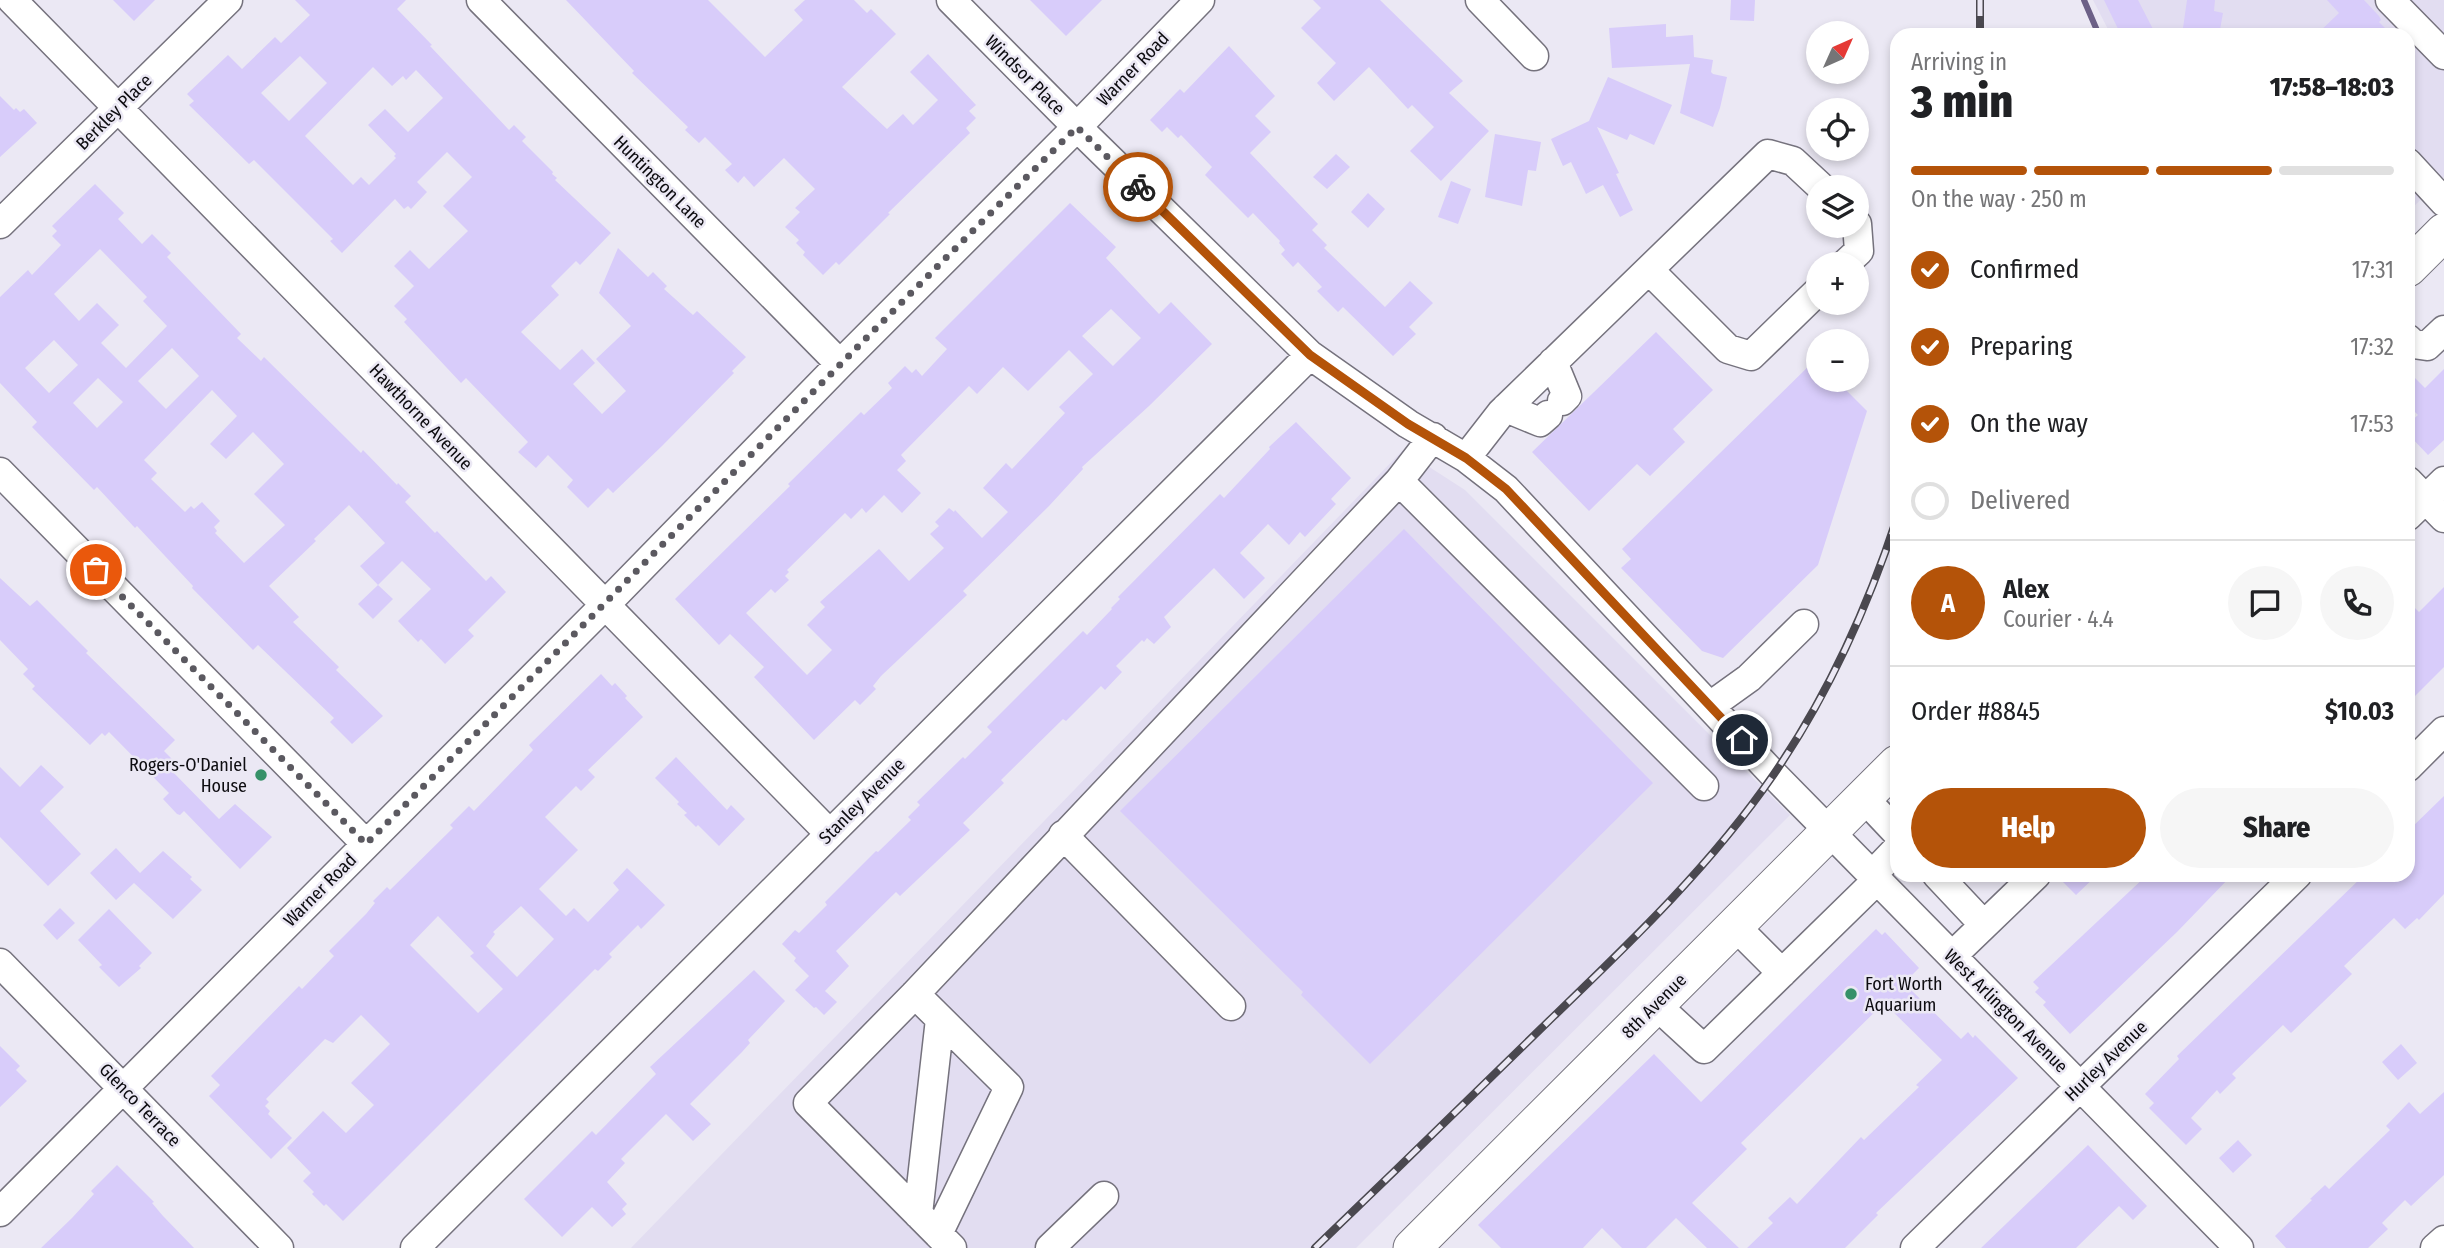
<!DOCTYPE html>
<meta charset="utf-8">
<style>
body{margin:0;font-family:"Fira Sans Condensed",sans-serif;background:#f6f6f6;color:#202124;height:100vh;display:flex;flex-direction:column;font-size:26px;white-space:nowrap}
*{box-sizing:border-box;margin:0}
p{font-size:23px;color:#757577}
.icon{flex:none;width:38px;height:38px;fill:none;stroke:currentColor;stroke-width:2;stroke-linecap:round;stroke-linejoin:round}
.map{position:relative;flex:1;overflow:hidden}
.panel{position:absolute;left:1890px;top:28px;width:525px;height:854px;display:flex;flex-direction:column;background:#fff;border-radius:21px;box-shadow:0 4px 10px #0003}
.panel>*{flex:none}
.needle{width:46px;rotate:45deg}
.tools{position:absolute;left:1806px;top:21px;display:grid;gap:14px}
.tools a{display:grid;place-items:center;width:63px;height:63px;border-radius:50%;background:#fff;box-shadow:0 4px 10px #0003;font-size:35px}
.pin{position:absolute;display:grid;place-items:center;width:60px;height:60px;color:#fff;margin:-30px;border:4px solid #fff;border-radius:50%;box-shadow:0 2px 7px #0007}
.courier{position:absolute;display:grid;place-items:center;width:70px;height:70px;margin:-35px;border:5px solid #b45309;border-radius:50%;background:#fff;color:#222;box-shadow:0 2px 9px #0007}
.overview em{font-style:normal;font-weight:800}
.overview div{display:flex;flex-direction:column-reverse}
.overview{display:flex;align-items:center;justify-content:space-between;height:119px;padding:0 21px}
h1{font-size:46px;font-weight:800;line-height:52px}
.bar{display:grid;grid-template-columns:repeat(4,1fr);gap:10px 7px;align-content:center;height:84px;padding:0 21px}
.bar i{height:9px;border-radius:5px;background:#e0e0e0}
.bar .current{background:#b45309}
.bar p{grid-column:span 4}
.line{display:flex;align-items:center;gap:18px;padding:0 21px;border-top:2px solid #e0e0e0}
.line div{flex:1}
.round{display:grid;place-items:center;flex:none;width:74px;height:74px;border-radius:37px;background:#f6f6f6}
ol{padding:0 21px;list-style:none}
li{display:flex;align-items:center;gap:21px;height:77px}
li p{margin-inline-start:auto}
li .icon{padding:7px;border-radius:50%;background:#b45309;color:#fff;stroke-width:4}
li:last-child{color:#757577}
li i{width:38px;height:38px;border:4px solid #e0e0e0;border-radius:50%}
.primary-button{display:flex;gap:14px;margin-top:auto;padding:14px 21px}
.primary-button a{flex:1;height:80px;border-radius:42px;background:#b45309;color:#fff;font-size:28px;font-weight:800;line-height:80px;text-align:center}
.primary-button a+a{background:#f6f6f6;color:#202124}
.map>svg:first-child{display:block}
</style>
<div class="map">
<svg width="2444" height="1248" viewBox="0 0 2444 1248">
<rect width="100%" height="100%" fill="#ebe8f4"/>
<!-- built -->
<path fill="#e2ddf1" d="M2093,0h351v177l-36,35v-177h-297z
M1403,450l62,40 325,325 -434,433h-725z"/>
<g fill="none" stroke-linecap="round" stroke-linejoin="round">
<!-- stream -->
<path stroke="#6c6087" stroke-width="6" d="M2084,0l15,35"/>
</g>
<!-- building -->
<path fill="#d8ccfa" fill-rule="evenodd" d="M113,0h42l-21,21z
M295,0h111l-9,9 35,36 -2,1 79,84 5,-5 12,12 -4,4 31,31 -1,2 5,4 -2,2 56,53 -31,32 -4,-4 -25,25 8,9 -38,37 39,38 22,-21 13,14 -22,21 29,30 24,-23 -30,-32 35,-33 -32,-33 19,-45 30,29 5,-5 14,14 -3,3 29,26 4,-4 49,46 -14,14 2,2 -72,73 -49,47 -5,-5 -20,20 -21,-21 6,-7 -25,-25 -12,13 -18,-16 10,-10 -62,-64 -5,5 -57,-61 3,-3 -13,-13 20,-20 -20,-20 16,-16 19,19 39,-38 -25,-25 29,-29 -25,-25 -30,30 10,10 -16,17 -3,-3 -4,3 -9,-10 -53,54 -12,-12 3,-2 -79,-79 -5,4 -60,-59 5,-4 -7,-7 41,-39 14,14 33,-32 6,6 29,-28zM300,56l27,27 -38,38 -28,-28zM373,67l19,19 11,-10 3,4 10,-10 27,28 -35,34 -23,-23 -17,16 28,29 -2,2 2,2 -27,27 -8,-8 -8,8 -48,-49z
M566,0h142l57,57 38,-37 -9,-10 11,-10h49l13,13 4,-4 25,25 -54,53 45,42 16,-15 10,11 25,-25 -28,-28 18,-18 48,51 -7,6 7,7 -10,10 4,5 -82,80 2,1 -51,51 -3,-3 -13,13 -20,-20 2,-3 -9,-9 3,-3 -14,-13 15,-15 -5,-4 20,-19 -31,-31 -30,29 -10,-11 -6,7 -13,-13 7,-6 -27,-27 -6,6 -14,-13 3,-3 -56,-54 2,-2z
M1030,0h72l-36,36z
M1313,0h67l83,81 -14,12 40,38 -48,50 -31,-30 24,-24 -22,-22 -4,4 -39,-42 -35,34 -17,-18 19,-20 -35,-35 20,-20z
M1731,0h24l-1,21 -24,-1z
M2104,0h34l18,35h-35z
M2187,0h28l-1,11 9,2 -4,22h-37z
M2327,0h37l15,16 2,4 -2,2 13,13h-76l23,-22z
M1666,24v13l27,-2 1,22 19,3 -2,12 2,2 14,3 -7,31 -7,19 -33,-14 10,-49 -78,4 -3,-40z
M1229,46l46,50 -20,20 16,16 -21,21 68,71 -6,6 15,15 -3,3 61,59 25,-26 23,22 -24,24 7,7 -23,22 -50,-49 -5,5 -21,-21 5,-4 -24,-25 -5,5 -12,-13 4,-4 -6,-7 1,-2 -27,-28 -5,5 -43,-43 7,-8 -31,-32 -3,3 -11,-11 -5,5 -12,-12 26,-27 4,-4 4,4z
M1608,77l64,28 -18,40 -24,-11 -3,6 -30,-13 22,46 -3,1 17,36 -13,7 -17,-32 -17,9 -15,-32 -8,4 -12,-27 38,-18z
M0,96l14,14 2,-2 4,4 4,-3 13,14 -37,34z
M1495,134l46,8 -5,29 -8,-1 -6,36 -37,-9z
M1336,154l14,13 -23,22 -14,-12z
M1451,181l20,8 -13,35 -20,-7z
M95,184l29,29 -6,6 24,25 10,-10 19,19 -4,4 74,77 -4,4 24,23 3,-4 81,80 16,16 2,-3 34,35 1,-2 13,13 -6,6 30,31 2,-2 49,50 5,-5 15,16 -38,38 6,6 -29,28 -24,-25 -3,3 -20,-21 33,-32 -29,-28 -24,24 -18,-19 25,-23 -36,-38 -35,34 2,2 -47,45 30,31 -6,5 46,45 -3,3 47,46 -31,28 -22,-22 4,-4 -76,-73 -5,5 -61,-62 1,-2 -56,-60 -2,2 -38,-41 -3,3 -62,-63 5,-5 -37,-39v-86l28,-27 4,5 29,-30 -9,-9 5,-5 -5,-5zM100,249l47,48 -4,4 24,25 -41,42 -25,-25 18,-18 -22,-22 -18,18 -25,-27zM54,340l24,25 -29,28 -24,-25zM172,348l27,28 -33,33 -28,-28zM98,378l25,24 -26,26 -24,-25zM212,390l25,26 -27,28 16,15 27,-27 31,32 -30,30 31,31 -41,38 -29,-30 2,-2 -3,-4 6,-6 -18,-19 -8,7 -3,-3 -6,6 -34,-33 6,-6 -13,-13z
M1368,193l17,16 -17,19 -17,-16z
M1070,203l46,44 -10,11 53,56 12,-12 41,42 -63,62 -67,61 1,2 -34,37 -86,85 4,4 -86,81 -8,10 3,3 -16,16 -5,-5 -41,40 -60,-63 10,-10 -34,-33 -11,11 -44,-46 115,-113 -2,-2 73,-72 3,3 28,-27 -4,-5 17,-17 7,7 4,-4 6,7 25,-27 -12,-11zM1111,309l30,29 -28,28 -31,-30zM1069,350l24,24 -34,33 6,6 -53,56 -6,-6 -23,25 25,24 -26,26 -27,-28 -1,2 -5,-4 -14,14 4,4 -9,8 14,14 -35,33 -30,-32 -59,53 5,5 -18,18 25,25 -25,25 -61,-62 25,-24 4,4 14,-13 -4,-4 4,-4 -2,-2 58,-57 6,6 11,-11 4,5 18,-18 18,18 19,-20 -24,-23 9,-9 -5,-6 68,-69 8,8 26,-27 25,24z
M1656,332l57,58 -40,39 12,13 -35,34 -13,-12 -48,47 -57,-59z
M1818,357v23h18l31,31 -49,154 -95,93 -21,-7 -81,-83 10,-9 -9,-10z
M2444,369v71l-16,15 -20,-21v-10l10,-9 -10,-10v-34l17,17z
M1296,422l55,56 -20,21 5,5 -31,33 -5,-5 -11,13 -21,-21 -28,29 25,25 -21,21 -30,-31 -50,49 7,10 -17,17 -7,-6 -3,4 -2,-2 -26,26 6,6 -17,18 -4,-4 -35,35 -3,-2 -62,61 3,3 -41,40 7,7 -70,66 -4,-4 -60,59 13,15 -24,25 12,11 -13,13 -8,-8 -2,1 -19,-18 14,-14 -15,-15 2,-3 -14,-14 13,-14 4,3 28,-28 -2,-3 51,-51 2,1 33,-32 -3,-3 12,-12 -3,-3 46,-45 2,2 27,-27 -5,-5 96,-96 4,4 25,-26 -1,-1 9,-9 -2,-2 102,-103 4,4 46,-49 -1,-2z
M1404,529l249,254 -283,281 -69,-69 2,-3 -183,-181z
M0,578l30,28 7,-6 51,51 -2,2 89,87 -11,11 11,11 -6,6 50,51 16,-15 37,33 -32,32 -56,-58 -4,4 -3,-1 -14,-15 6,-6 -60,-61 -4,4 -3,-3 -12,12 -58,-56 3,-3 -12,-12 5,-5 -28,-29z
M378,585l15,14 -20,20 -15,-15z
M2444,587v80l-36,36v-102l11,11z
M601,674l11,12 3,-3 12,13 -2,2 18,19 -55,53 7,7 -14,14 -5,-5 -31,31 33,33 -39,39 27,27 8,-8 14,14 31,-32 -6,-7 14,-15 38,37 -24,24 -3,-4 -29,29 3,3 -14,14 -3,-2 -252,252 -17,-17 -2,2 -12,-12 2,-2 -11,-11 8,-8 -24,-25 36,-37 23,22 28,-28 -23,-22 39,-39 -29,-29 -28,28 -8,-4 -59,60 3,3 -4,4 5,5 -2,3 24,24 -21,21 -62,-63 11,-11 -9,-9 88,-90 3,3 32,-33 -5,-5 37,-37 9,-11 -2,-2 14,-14 3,3 63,-62 -3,-3 19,-19 5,5 59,-61 -4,-5zM521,906l33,33 -37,38 -31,-31 9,-12 -2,-2zM438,916l36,37 -4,3 33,33 -25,24 -68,-68z
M676,757l51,53 4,-5 14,14 -26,27 -21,-21 -2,2 -12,-12 3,-2 -10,-9 2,-2 -24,-24z
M41,765l23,22 -24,24 41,43 -33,32 -48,-49v-70l20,20z
M2444,796v98l-25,26 -2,-2 -12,11 -11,-11 -50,48 8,8 -61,59 -8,-8 -51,49 4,4 -16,16 -3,-4 -26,28 11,11 -16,16 -37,-37 5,-5 -9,-9 34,-35 -2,-3 187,-181h44v-44z
M116,848l24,25 23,-22 29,26 -2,2 12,11 -29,29 -39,-36 -18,17 -26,-27z
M2056,875h41l-21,20z
M2147,875h85l-55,57 -107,102 -27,-29 3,-3 -11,-10 4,-4 -6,-6z
M60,908l15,15 -18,17 -14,-15z
M109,909l43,44 -13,13 2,2 -22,19 -20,-20 3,-2 -24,-25z
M1876,929l6,6 3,-3 34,36 -15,15 57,56 7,-7 5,6 2,-3 43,43 -142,135 2,2 -33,33h-98l26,-25 -5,-5 22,-21 7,7 64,-67 3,3 55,-53 -3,-2 26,-25 -58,-57 -143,140 6,6 -55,54 47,45h-32l-31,-30 -30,30h-24l-20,-20 -19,20h-82l-23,-23 176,-171 47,48z
M754,970l31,31 -37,39 2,3 -8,9 -52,52 21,20 -18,17 -27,-27 -45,45 4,4 -18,19 20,22 -5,5 4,5 -14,13 -20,-20 -30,30 -38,-38 68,-68 4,4 60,-61 -6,-7z
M2401,1044l16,19 -19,17 -16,-18z
M0,1046l20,20 -4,4 11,11 -27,26z
M2444,1092v83l-33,31 -6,-6 -23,23 6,6 -20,19h-82l-11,-12 37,-36 -2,-1 15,-14 4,4 61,-59 -4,-4 23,-24 11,12z
M2238,1140l14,15 -19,18 -14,-15z
M2088,1145l59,61 -14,14 -14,-14 -43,42h-95z
M117,1165l37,37 -2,1 11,13 31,32h-153l31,-30 22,-24 -3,-3z"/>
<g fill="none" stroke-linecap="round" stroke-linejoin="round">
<!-- minor casing -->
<g stroke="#75727d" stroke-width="31">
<path id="minor" d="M12,0l818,834
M481,0l359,364
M951,0l126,127 233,228 98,69 58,34 40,31 268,286 465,473
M1480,0l54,56
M2390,0l54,55
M2408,163l36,39
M0,224l228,-224
M1845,264l14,-13 -2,-27
M1649,270l79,79 23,7 67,-65
M2408,339l5,5 14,2 17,-16
M1553,362l14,34 -5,5
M1506,408l34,14 8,-7
M1466,458l35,-45 267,-259 25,7 28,26
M0,472l366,372
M1399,481l305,305
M2408,481l36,37
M2408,516l36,-35
M1710,706l39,-28 55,-54
M2408,767l36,-36
M1863,797l34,36
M1063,835l168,171
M1872,875l25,-26
M1937,875l47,50
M1734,925l48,48
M1952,956l84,-81
M0,963l279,285
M915,994l94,93 -71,147 14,14
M1655,1004l49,45 173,-169
M0,1212l605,-607 235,-241 237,-237 123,-127
M918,1214l22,-195
M938,1234l-130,-131 107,-109 484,-513 34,-44
M415,1248l895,-893
M1050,1248l54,-52
M1915,1248l382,-373
M2435,1248l9,-8"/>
</g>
<!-- major casing -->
<g stroke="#75727d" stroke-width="39">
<path id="major" d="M2408,268l36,-36
M1412,1248l485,-484"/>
</g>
<!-- minor -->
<use href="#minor" stroke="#fff" stroke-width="28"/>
<!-- major -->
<use href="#major" stroke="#fff" stroke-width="37"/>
<!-- rail casing -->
<g stroke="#4a484f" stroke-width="8">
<path id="rail" d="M1980,0v35
M1315,1248c80,-77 160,-155 239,-232 79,-76 158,-152 220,-242 54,-79 93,-165 123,-256"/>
</g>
<!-- rail -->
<use href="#rail" stroke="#ebe8f4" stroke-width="5" stroke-dasharray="16" stroke-linecap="butt"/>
</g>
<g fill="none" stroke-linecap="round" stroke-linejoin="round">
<!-- done -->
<path stroke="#5b5960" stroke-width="7" stroke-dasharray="0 12.6" d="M96,570l270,274c238,-238 472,-480 711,-717l61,60"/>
<!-- route -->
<path stroke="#b45309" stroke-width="9" d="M1138,187l172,168 98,69 58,34 40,31 236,251"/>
</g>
<!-- markers -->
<g fill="#369168" stroke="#ebe8f4" stroke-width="2.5">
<circle cx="261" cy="775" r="7"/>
<circle cx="1851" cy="994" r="7"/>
</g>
<g text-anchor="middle" stroke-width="5" stroke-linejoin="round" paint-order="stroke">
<!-- street labels -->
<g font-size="18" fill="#0d0c10" stroke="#ebe8f4">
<text transform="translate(1133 69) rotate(-46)" y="6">Warner Road</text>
<text transform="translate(1025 75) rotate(45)" y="6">Windsor Place</text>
<text transform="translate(114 112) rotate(-45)" y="6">Berkley Place</text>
<text transform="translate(660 182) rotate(45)" y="6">Huntington Lane</text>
<text transform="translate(421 417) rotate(46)" y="6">Hawthorne Avenue</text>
<text transform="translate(862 801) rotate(-45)" y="6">Stanley Avenue</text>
<text transform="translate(320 890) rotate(-45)" y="6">Warner Road</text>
<text transform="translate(1654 1006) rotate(-45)" y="6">8th Avenue</text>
<text transform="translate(2006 1011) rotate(45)" y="6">West Arlington Avenue</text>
<text transform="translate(2106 1061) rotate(-44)" y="6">Hurley Avenue</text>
<text transform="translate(140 1105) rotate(46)" y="6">Glenco Terrace</text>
</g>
<!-- poi labels -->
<g font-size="18" fill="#0d0c10" stroke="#ebe8f4" text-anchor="end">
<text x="247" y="771">Rogers-O'Daniel<tspan x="247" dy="21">House</tspan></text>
<text x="1865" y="990" text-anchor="start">Fort Worth<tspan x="1865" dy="21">Aquarium</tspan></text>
</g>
</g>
</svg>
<div class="tools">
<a><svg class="needle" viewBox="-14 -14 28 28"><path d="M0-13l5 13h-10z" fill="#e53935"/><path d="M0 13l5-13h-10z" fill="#757577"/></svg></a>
<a><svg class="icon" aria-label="locate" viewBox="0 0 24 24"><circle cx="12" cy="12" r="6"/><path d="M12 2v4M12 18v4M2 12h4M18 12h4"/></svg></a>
<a><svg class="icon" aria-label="layers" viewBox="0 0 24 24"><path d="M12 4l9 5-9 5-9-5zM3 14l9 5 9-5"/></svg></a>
<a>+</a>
<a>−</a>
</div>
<div class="pin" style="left:96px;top:570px;background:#ea580c"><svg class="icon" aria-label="bag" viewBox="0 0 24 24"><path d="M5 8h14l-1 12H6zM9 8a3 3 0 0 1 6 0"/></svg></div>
<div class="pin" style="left:1742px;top:740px;background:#1f2937"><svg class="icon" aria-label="home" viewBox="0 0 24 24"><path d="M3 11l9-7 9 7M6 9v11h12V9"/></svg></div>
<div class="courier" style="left:1138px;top:187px"><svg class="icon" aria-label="bike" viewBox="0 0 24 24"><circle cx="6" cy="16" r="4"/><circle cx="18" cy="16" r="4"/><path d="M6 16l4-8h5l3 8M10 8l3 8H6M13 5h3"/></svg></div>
<section class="panel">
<div class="overview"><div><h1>3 min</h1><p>Arriving in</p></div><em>17:58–18:03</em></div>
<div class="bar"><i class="current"></i><i class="current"></i><i class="current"></i><i></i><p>On the way · 250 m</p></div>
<ol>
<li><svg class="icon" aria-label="check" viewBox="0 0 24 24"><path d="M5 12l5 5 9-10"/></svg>Confirmed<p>17:31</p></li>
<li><svg class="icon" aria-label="check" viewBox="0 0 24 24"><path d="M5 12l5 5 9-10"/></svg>Preparing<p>17:32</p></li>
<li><svg class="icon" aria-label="check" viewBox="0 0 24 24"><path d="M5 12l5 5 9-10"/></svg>On the way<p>17:53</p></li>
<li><i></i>Delivered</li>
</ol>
<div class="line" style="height:126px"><b class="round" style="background:#b45309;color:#fff">A</b><div><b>Alex</b><p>Courier · 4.4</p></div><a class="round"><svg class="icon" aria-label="chat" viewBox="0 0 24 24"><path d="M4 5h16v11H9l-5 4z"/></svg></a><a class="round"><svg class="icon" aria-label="phone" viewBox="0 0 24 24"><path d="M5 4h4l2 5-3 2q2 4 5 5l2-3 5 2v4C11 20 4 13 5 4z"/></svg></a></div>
<div class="line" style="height:91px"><div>Order #8845</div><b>$10.03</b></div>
<div class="primary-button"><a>Help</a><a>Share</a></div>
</section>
</div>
